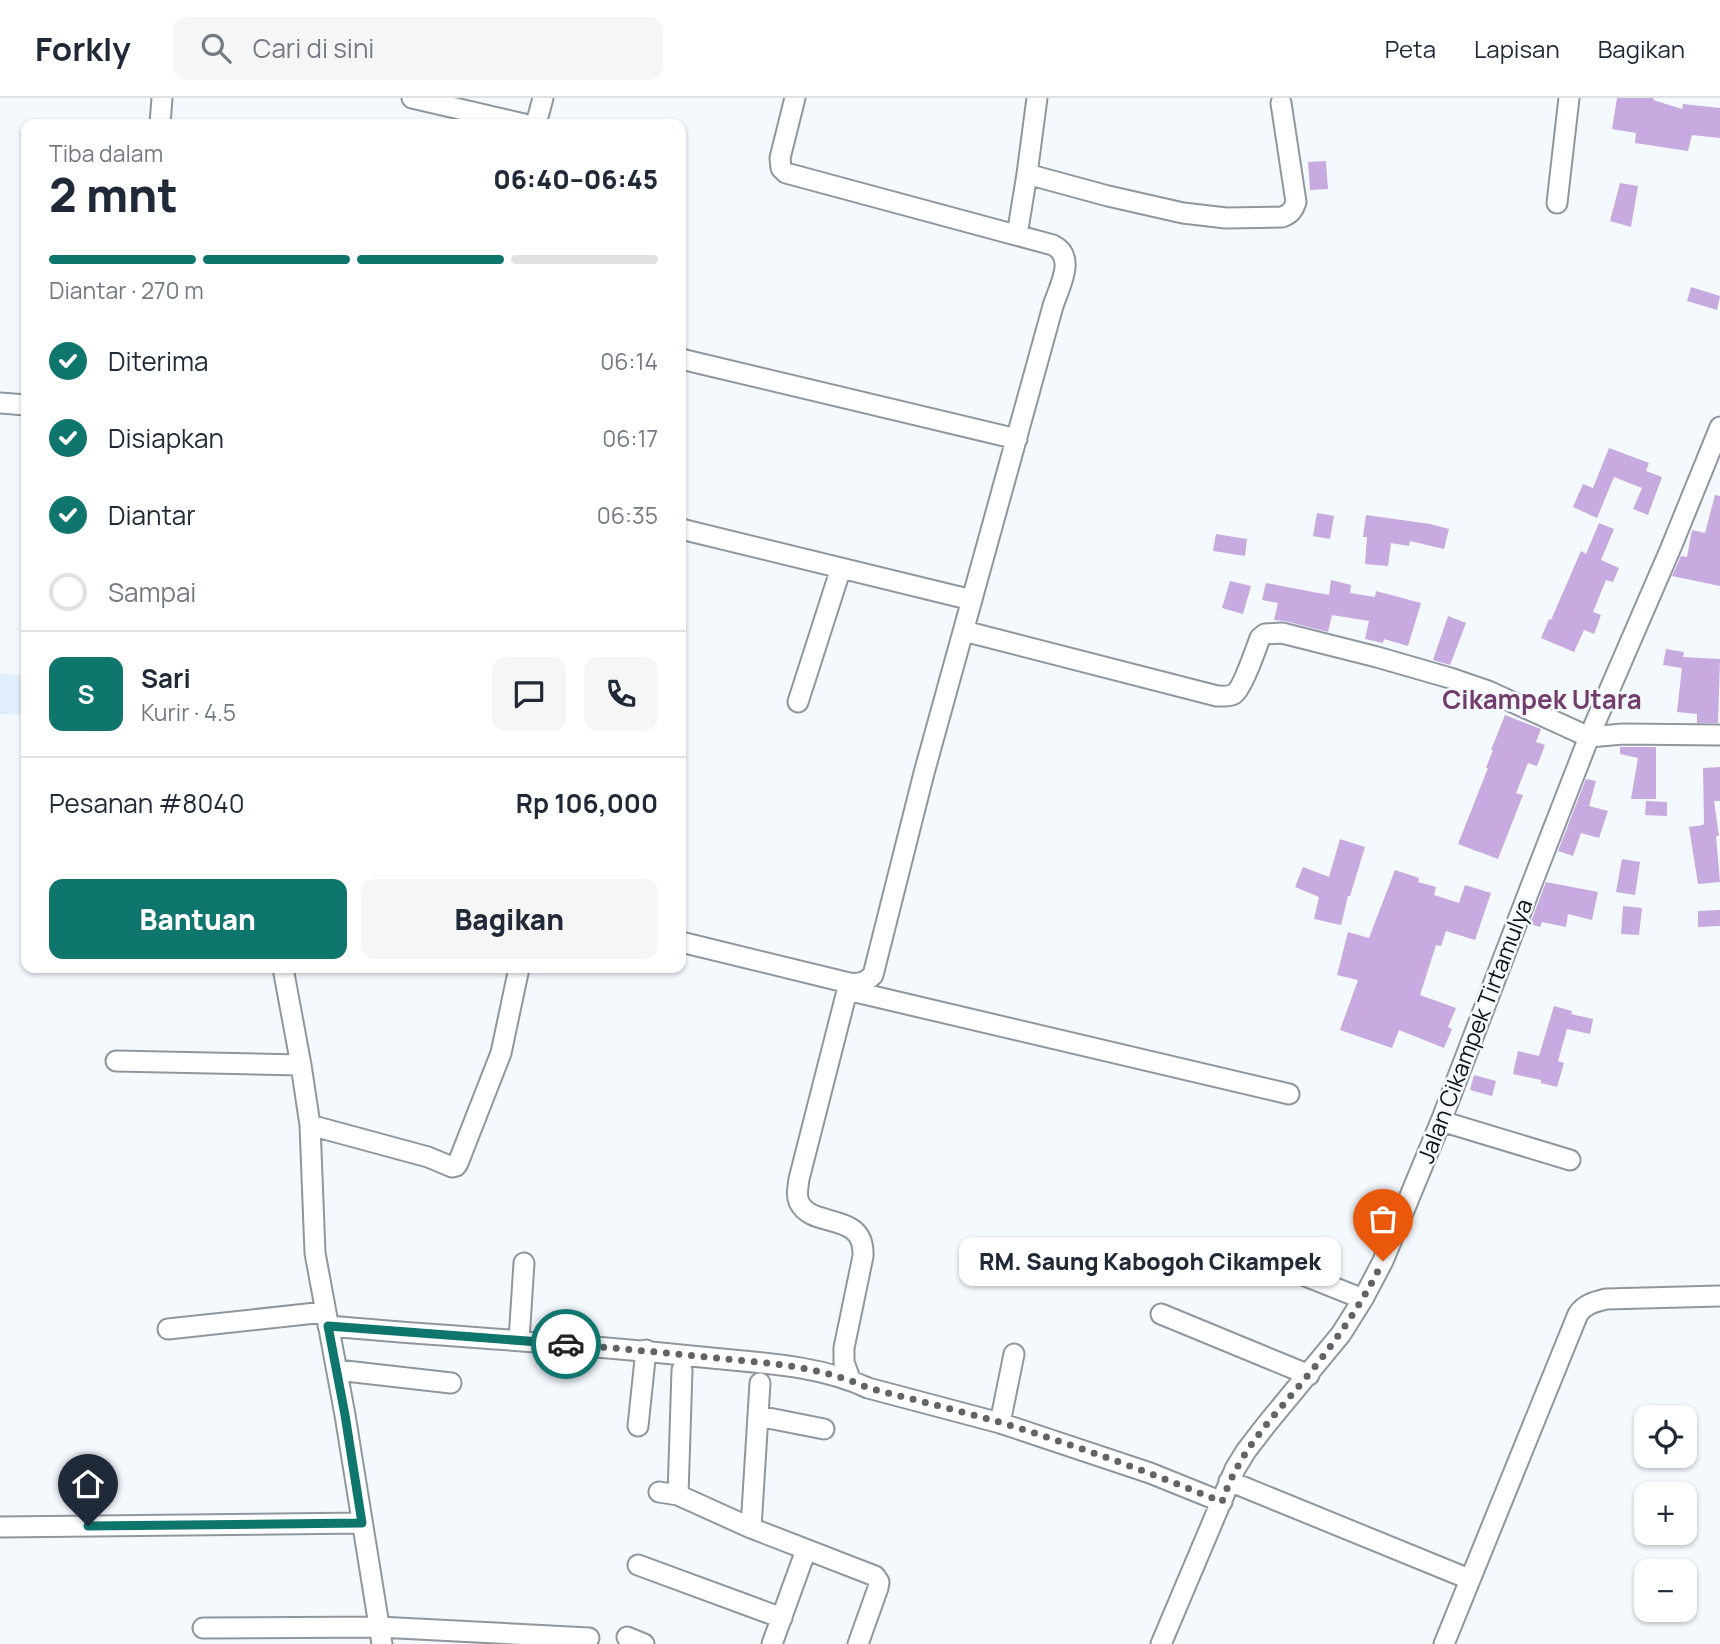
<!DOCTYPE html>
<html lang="id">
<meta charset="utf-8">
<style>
body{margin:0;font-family:Manrope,sans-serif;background:#f6f6f7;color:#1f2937;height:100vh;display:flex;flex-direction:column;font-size:26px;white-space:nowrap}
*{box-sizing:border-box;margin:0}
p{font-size:23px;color:#747a83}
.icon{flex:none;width:38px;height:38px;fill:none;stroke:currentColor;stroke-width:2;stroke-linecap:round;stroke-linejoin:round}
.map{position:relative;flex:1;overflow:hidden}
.side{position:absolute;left:21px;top:21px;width:665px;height:854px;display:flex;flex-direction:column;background:#fff;border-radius:14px;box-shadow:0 2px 5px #0004}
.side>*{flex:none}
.buttons{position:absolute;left:1634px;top:1307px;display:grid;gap:14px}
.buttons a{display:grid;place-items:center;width:63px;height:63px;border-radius:14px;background:#fff;box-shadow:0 2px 5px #0004;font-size:35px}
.pin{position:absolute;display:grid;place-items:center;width:60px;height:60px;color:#fff;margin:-72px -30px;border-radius:50% 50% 50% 0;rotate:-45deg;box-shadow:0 0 7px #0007}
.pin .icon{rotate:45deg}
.courier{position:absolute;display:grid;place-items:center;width:70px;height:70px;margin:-35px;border:5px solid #0f766e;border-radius:50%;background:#fff;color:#222;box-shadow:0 2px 9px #0007}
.bubble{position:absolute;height:49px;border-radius:14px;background:#fff;box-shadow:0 2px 5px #0004;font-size:23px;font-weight:800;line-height:49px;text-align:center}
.overview em{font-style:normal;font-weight:800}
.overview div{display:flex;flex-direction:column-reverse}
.overview{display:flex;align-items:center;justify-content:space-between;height:119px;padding:0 28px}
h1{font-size:46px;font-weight:800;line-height:52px}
.bar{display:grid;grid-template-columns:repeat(4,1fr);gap:10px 7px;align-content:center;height:84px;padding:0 28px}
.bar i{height:9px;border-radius:5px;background:#e0e1e3}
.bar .current{background:#0f766e}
.bar p{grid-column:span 4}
.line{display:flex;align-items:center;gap:18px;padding:0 28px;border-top:2px solid #e0e1e3}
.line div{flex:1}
.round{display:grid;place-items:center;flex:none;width:74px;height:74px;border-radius:14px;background:#f6f6f7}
ol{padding:0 28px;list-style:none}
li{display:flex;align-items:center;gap:21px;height:77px}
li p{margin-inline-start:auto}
li .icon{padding:7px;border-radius:50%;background:#0f766e;color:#fff;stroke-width:4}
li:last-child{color:#747a83}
li i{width:38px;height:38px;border:4px solid #e0e1e3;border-radius:50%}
.button{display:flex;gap:14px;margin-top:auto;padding:14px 28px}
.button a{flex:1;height:80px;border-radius:14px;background:#0f766e;color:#fff;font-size:28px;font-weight:800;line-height:80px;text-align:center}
.button a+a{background:#f6f6f7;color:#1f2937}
header{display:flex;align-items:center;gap:42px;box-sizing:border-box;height:98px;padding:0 35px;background:#fff;border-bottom:2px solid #e0e1e3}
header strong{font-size:33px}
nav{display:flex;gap:38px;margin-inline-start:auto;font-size:24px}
.search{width:490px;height:63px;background:#f6f6f7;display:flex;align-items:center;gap:18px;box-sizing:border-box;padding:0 24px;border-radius:14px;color:#747a83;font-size:26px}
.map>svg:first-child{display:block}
</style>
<header>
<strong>Forkly</strong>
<div class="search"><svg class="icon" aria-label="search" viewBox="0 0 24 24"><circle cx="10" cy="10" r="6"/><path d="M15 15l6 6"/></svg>Cari di sini</div>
<nav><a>Peta</a><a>Lapisan</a><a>Bagikan</a></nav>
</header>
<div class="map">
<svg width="1720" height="1546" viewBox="0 0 1720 1546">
<rect width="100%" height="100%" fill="#f4f9fe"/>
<!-- built -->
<path fill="#e0eefb" d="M0,575l26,3v39l-26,-1z"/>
<!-- building -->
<path fill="#c6aae0" d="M1617,0h37l-1,2 29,9 1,-5 37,4v30l-28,-3 -4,16 -53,-8 1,-10 -24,-4z
M1326,63l2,28 -18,1 -2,-28z
M1620,85l18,3 -7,41 -21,-6z
M1691,189l29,9 -3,14 -30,-9z
M1609,350l40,15 -3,8 16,6 -14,38 -15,-6 9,-21 -28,-11 -17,41 -24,-11 10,-23 10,4z
M1715,397l5,1v90l-48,-10 9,-20 6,1 5,-27 13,3z
M1317,415l17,3 -4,23 -17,-3z
M1366,417l64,9 19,5 -5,20 -34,-8 -1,5 -18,-3 -3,23 -23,-2 2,-27h-4z
M1599,425l15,6 -13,31 18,8 -6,14 -7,-2 -13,32 8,3 -7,19 -10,-4 -10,22 -33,-14 8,-19 2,1 30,-69 5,3z
M1216,436l31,5 -2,17 -32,-5z
M1331,482l20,5 -1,8 25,4 1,-6 45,12 -13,43 -24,-7 -1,4 -18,-4 4,-18 -37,-6 -4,17 -43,-11 -11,-1 4,-17 -16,-3 4,-17 63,12z
M1230,483l21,5 -8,28 -21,-6z
M1448,518l18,7 -16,42 -17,-5z
M1666,551l18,3 -1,5 37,2 -2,64h-21v-9l-20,-2 5,-44 -19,-3z
M1505,617l36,14 -5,13 9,3 -8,21 -9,-3 -12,30 7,2 -25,64 -40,-15 30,-76h-2l7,-18h-2z
M1620,649h36v52h-25l7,-41 -18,-4z
M1720,669v34h-6l5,35h-3l4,46 -22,2 -9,-57 14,-2 1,-3 -1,-54z
M1586,681l10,2 -7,25 19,5 -9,27 -18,-5 -8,23 -15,-5z
M1646,703l21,1v14l-22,-1z
M1340,741l25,8 -15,49h-2l-7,29 -27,-6 5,-22 -24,-10 8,-20 26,10z
M1622,761l18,3 -5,33 -19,-3z
M1395,772l24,8 -1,4 18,5 -2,8 25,8 6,-18 26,8 -16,47 -29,-9 -5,15 -5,-1 -16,50 36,13 -8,19 4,2 -8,19 -45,-18 -7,18 -52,-18 18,-50 -21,-5 11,-43 21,6z
M1546,784l52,10 -6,28 -24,-6 -2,13 -24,-5 -2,5 -10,-3z
M1623,808l19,2 -3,27 -18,-1z
M1720,812v16l-22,1v-16z
M1554,908l18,5 -1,3 22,5 -3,15 -23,-5 -9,32 6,2 -7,24 -16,-4v-3l-28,-6 5,-23 21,5z
M1474,977l22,6 -4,15 -22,-6z"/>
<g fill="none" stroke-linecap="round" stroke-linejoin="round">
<!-- minor casing -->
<g stroke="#8f979e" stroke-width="23">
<path id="minor" d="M412,0l112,26
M160,26l2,-26
M536,26l7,-26
M1027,76l81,22 75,17 43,5 56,-1c8,-3 11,-6 14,-15l-15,-99
M1557,105l12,-105
M1017,137l10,-61 10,-76
M681,261l336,80
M0,305l26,2
M681,431l291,71
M964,533l253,65c4,0 12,1 17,-2 8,-5 22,-45 26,-56l5,-4 17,-1 95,24 73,21 38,13 101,46 34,-3 97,1
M798,604l43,-134
M681,844l168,41c11,1 16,0 24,-8l51,-202 129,-467c6,-19 24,-49 0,-61l-267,-72 -5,-5 -1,-10 15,-60
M283,870l18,97 9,60 5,128 30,162 37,229
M849,885l-50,196c-1,8 -3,16 0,23 13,28 66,8 64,54l-19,92v14l6,17
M847,892l442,104
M116,963l185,4
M1441,1023l129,39
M310,1027l118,32 24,10 4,-1 2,-3 43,-110 18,-85
M1240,1152l123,49
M1161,1216l148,61
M328,1228c124,11 249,17 373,31 56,6 116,7 167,31l132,35 150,50 72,29
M168,1231l157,-17
M519,1242l5,-77
M337,1272l114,13
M758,1318l66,13
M1000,1325l14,-69
M638,1328l8,-76
M1229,1383l240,98
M659,1394l19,3 73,33 124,48 4,6 -1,6 -20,56
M678,1397l4,-125
M0,1429l362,-4
M751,1430l9,-145
M638,1467l144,53
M203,1530l176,-1 210,11
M627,1539l17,7
M772,1546l34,-94
M1161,1546l74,-175 11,-18 20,-26 75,-91 22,-35 20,-38 58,-140 90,-235 58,-149 81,-187 50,-123
M1444,1546l134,-330c7,-10 16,-12 28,-15l114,-3"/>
</g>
<!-- minor -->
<use href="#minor" stroke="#fff" stroke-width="19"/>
</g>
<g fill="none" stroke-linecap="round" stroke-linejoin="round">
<!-- done -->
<path stroke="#606467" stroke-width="7" stroke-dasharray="0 12.6" d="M566,1246c50,4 100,9 150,14 51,5 105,8 152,30 44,11 88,22 131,34 76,23 150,50 223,80 18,-54 53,-86 87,-128 29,-36 54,-72 74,-113"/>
<!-- route -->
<path stroke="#0f766e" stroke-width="9" d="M88,1428l274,-3 -17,-108 -17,-89 238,18"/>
</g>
<g text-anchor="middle" stroke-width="5" stroke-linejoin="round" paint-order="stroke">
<!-- street labels -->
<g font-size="23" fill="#101315" stroke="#f4f9fe">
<text transform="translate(1475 933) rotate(-69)" y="8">Jalan Cikampek Tirtamulya</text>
</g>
<!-- quarter labels -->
<g font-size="26" font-weight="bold" fill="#723d6d" stroke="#f4f9fe">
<text x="1542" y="611">Cikampek Utara</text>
</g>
</g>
</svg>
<div class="buttons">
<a><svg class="icon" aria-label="locate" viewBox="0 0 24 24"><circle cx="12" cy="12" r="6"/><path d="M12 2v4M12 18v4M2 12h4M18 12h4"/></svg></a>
<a>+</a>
<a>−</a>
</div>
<div class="pin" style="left:1383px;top:1163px;background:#ea580c"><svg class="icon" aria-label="bag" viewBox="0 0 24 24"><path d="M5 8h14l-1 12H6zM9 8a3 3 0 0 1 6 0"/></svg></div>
<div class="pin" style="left:88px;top:1428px;background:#1f2937"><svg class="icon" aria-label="home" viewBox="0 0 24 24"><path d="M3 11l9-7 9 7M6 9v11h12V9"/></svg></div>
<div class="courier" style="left:566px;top:1246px"><svg class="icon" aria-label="car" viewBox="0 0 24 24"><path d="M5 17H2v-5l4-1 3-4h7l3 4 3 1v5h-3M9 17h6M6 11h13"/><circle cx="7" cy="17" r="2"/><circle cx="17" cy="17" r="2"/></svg></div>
<div class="bubble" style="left:959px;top:1139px;width:382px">RM. Saung Kabogoh Cikampek</div>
<section class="side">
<div class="overview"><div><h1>2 mnt</h1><p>Tiba dalam</p></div><em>06:40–06:45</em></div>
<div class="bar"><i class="current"></i><i class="current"></i><i class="current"></i><i></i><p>Diantar · 270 m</p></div>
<ol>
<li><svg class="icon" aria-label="check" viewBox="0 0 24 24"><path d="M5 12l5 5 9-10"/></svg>Diterima<p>06:14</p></li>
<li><svg class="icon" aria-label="check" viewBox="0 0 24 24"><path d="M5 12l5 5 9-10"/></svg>Disiapkan<p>06:17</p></li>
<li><svg class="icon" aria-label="check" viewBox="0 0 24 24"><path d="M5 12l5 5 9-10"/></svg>Diantar<p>06:35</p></li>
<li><i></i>Sampai</li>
</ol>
<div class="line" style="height:126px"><b class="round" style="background:#0f766e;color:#fff">S</b><div><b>Sari</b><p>Kurir · 4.5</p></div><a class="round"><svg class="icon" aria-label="chat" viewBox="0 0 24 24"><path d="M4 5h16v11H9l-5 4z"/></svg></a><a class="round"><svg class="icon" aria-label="phone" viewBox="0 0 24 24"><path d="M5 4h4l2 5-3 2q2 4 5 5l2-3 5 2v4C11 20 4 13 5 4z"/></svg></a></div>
<div class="line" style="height:91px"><div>Pesanan #8040</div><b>Rp 106,000</b></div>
<div class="button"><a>Bantuan</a><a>Bagikan</a></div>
</section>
</div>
